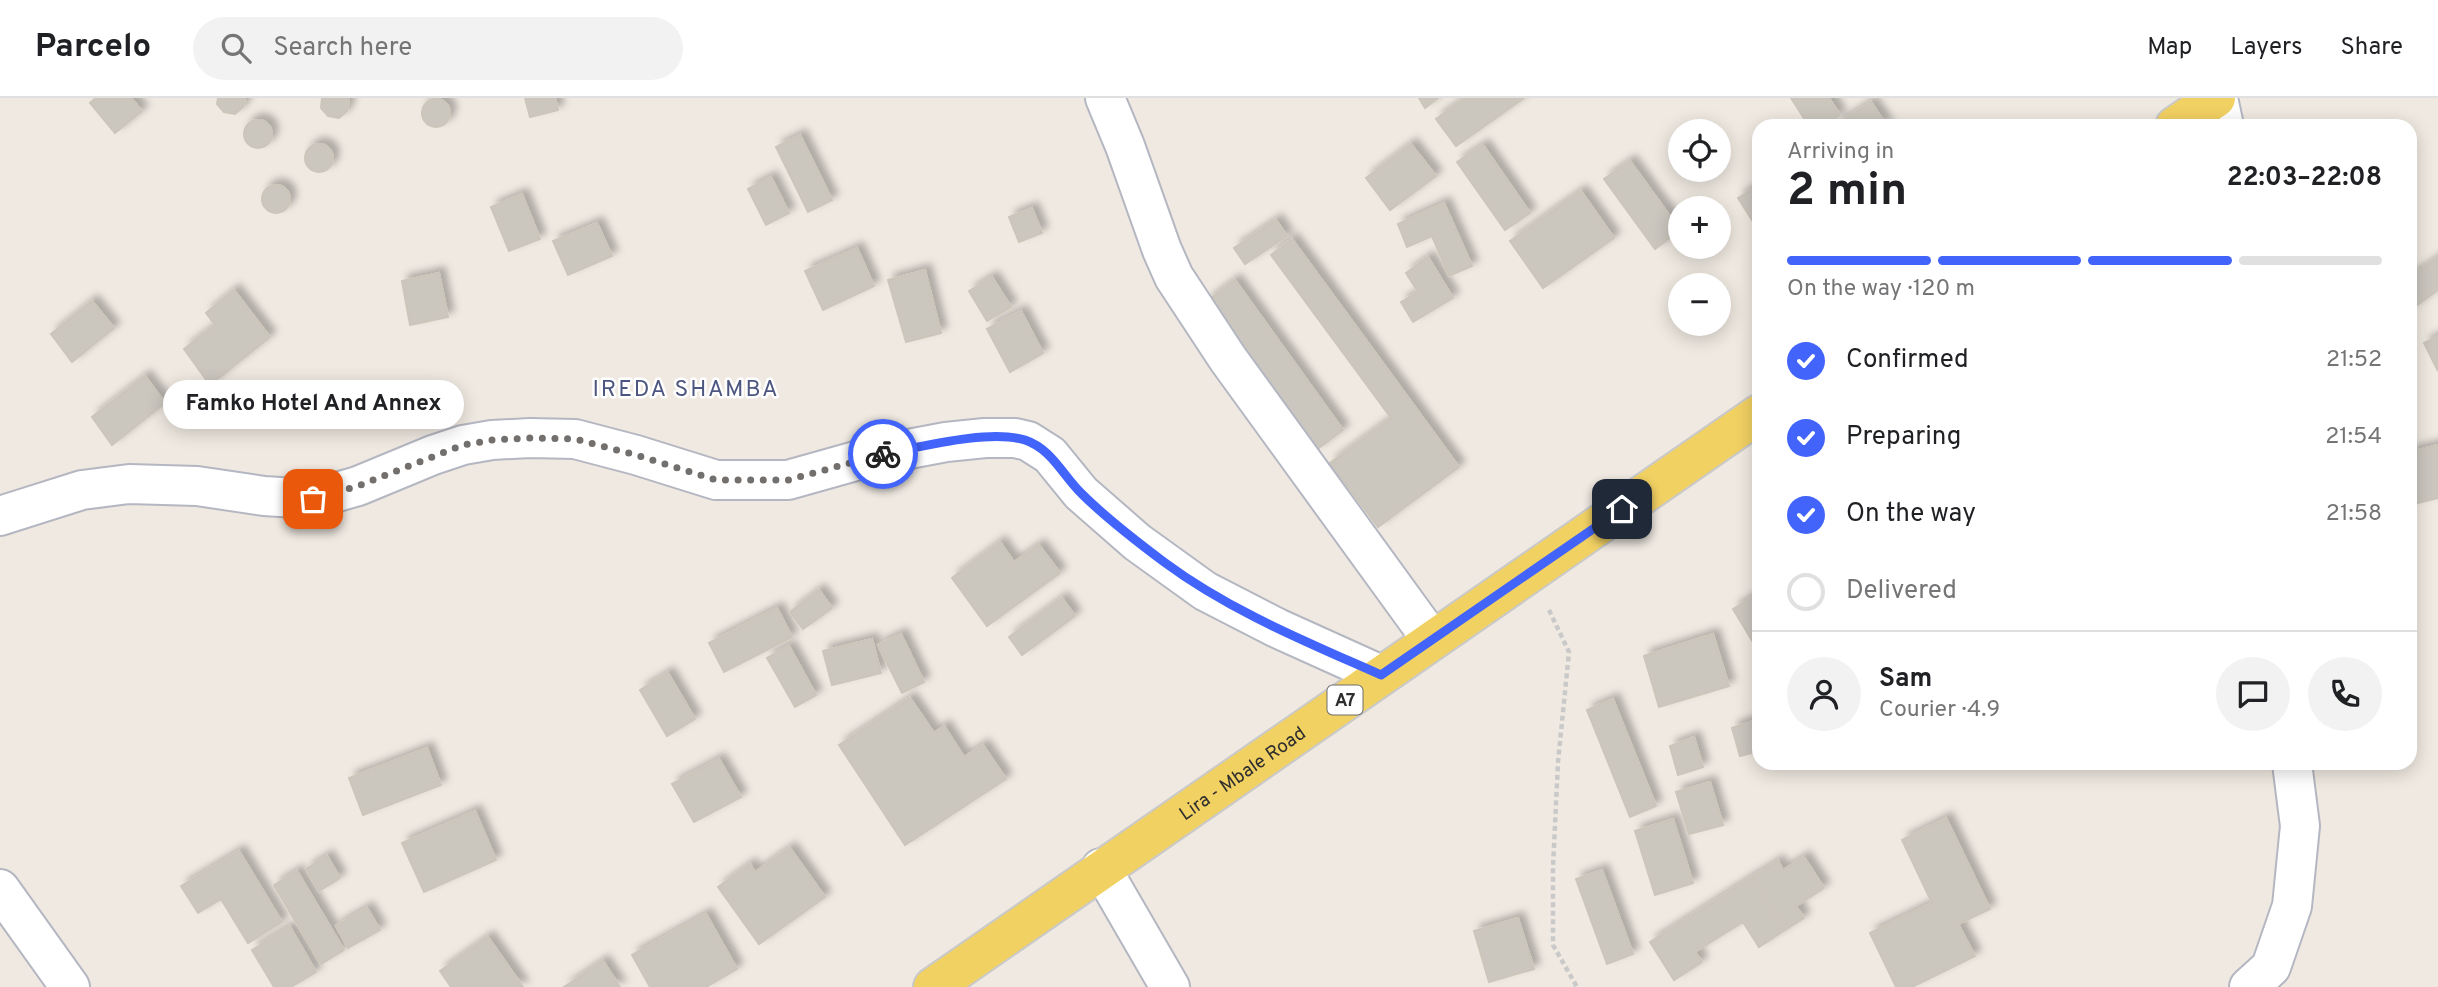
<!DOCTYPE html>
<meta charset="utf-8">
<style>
body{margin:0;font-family:Overpass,sans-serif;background:#f2f2f2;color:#202124;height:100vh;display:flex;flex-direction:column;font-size:26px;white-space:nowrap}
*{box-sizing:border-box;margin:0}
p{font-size:23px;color:#757577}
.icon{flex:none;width:38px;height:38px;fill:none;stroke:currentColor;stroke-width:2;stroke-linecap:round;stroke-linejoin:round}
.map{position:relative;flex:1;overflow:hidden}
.drawer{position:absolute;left:1752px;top:21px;width:665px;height:651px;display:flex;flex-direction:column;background:#fff;border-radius:21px;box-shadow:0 4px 18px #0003}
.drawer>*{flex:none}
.buttons{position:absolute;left:1668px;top:21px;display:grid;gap:14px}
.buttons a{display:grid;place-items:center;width:63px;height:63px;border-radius:50%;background:#fff;box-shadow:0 4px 18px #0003;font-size:35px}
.pin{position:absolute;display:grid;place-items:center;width:60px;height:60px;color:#fff;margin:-30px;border-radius:14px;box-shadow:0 4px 10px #0006}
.courier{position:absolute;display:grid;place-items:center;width:70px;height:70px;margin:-35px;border:5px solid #4264fb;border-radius:50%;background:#fff;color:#222;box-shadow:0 2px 9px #0007}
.bubble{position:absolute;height:49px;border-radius:24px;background:#fff;box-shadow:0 4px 18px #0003;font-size:23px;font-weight:700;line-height:49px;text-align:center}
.head em{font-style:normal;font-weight:700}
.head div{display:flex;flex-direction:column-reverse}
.head{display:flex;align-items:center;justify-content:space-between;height:119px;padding:0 35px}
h1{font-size:46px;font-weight:700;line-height:52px}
.bar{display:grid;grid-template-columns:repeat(4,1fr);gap:10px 7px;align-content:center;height:84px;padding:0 35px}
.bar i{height:9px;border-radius:5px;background:#e0e0e0}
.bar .selected{background:#4264fb}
.bar p{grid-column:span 4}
.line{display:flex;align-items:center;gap:18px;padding:0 35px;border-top:2px solid #e0e0e0}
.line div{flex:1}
.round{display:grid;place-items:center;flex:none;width:74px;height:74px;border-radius:37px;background:#f2f2f2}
ol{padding:0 35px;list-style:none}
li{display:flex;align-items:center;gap:21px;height:77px}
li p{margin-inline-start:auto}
li .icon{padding:7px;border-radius:50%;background:#4264fb;color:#fff;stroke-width:4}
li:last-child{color:#757577}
li i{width:38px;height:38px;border:4px solid #e0e0e0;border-radius:50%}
header{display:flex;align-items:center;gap:42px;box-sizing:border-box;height:98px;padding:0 35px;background:#fff;border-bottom:2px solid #e0e0e0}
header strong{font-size:33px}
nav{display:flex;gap:38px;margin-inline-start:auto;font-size:24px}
.search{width:490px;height:63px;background:#f2f2f2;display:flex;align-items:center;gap:18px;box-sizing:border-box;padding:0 24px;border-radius:38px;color:#757577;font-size:26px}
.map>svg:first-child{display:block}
</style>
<header>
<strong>Parcelo</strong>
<div class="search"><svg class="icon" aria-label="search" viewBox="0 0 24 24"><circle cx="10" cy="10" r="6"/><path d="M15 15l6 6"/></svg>Search here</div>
<nav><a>Map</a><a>Layers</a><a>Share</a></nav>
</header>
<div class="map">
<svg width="2438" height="889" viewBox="0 0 2438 889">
<defs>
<filter id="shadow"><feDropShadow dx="6" dy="-6" stdDeviation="3.5" flood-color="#0004"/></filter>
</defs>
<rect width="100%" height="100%" fill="#efe9e1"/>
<!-- building -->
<path fill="#cbc7bf" stroke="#cbc5ba" stroke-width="2" filter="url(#shadow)" d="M96,0h35l11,13 -27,22 -25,-30z
M218,0h27l-2,9 -8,7 -11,-2 -7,-8z
M322,0h25l2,2 -2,11 -8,7 -11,-2 -7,-8z
M525,0h30l3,12 -28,7z
M1419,0h19l-13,10z
M1465,0h59l-68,48 -20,-27z
M1791,0h38l11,17 -18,11h-13z
M422 15a14 14 0 1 1 28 0a14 14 0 1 1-28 0Z
M1871,4l16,24h-53z
M244 36a14 14 0 1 1 28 0a14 14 0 1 1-28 0Z
M800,37l32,65 -24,12 -32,-65z
M1411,46l25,32 -46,34 -24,-32z
M305 60a14 14 0 1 1 28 0a14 14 0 1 1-28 0Z
M1483,47l47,68 -25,17 -48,-68z
M1630,63l50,69 -25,19 -51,-70z
M771,79l18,36 -23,12 -18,-36z
M1759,87v46l-21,-33z
M262 101a14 14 0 1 1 28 0a14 14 0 1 1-28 0Z
M1581,93l33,47 -71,50 -33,-47z
M522,96l18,45 -31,12 -18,-44z
M1444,105l28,63 -23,10 -17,-40 -25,11 -9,-23z
M1032,110l10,25 -23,9 -10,-25z
M1276,122l11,16 -42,28 -11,-16z
M597,125l15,33 -44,19 -15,-34z
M1292,141l167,228 -81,60 -48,-64 61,-45 -120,-163z
M857,150l17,38 -51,24 -18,-39z
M1428,159l25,41 -40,24 -12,-20 17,-10 -12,-19z
M2437,160l1,32 -28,20v-37l1,3z
M925,172l16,63 -35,9 -18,-62z
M439,175l9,44 -38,8 -8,-44z
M992,179l19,30 -24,14 -18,-30z
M1235,182l108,150 -27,20 -109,-149z
M234,192l36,47 -60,48 -26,-36 31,-24 -9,-12z
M92,203l22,27 -42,34 -21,-28z
M1021,213l22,42 -33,19 -23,-43z
M2438,238v35l-14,-28z
M145,278l20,27 -53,42 -20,-28z
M2438,347v53l-28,7v-53z
M1000,444l14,20 25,-17 21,28 -73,53 -35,-48z
M819,492l13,18 -29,21 -13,-17z
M1759,495v59l-26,-43z
M1062,500l13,18 -53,39 -13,-18z
M777,510l15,29 -68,35 -15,-29z
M901,536l23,48 -22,11 -24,-48z
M1713,536l16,52 -70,21 -15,-51z
M872,541l9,34 -49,12 -9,-34z
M789,548l27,49 -21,12 -28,-49z
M668,575l27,46 -28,17 -27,-46z
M910,600l24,35 10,-7 20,31 19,-12 23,34 -101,66 -66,-100z
M1613,601l43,107 -26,11 -43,-107z
M1756,622l3,9v22l-19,5 -8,-28z
M1694,639l9,30 -25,8 -8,-29z
M427,650l14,37 -78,30 -14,-37z
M719,661l22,38 -47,25 -22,-38z
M1710,684l13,43 -34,9 -13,-42z
M475,713l21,49 -72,32 -22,-49z
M1946,720l44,91 -32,15 17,32 -63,31h-16l-26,-54 62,-30 -30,-63z
M1673,721l20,64 -38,12 -20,-64z
M790,750l35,49 -66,47 -41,-57 32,-23 5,8z
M239,753l43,71 -34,21 -27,-44 -23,14 -17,-27z
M327,758l13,22 -21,13 -13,-22z
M1804,759l20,31 -28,18 8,12 -19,12 -33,-53 26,-16 5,9z
M1602,772l31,84 -26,10 -31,-85z
M297,773l47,79 -23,14 -47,-79z
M1752,779l33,53 -26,17 -16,-25 -48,30 7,10 -28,18 -24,-38z
M367,810l13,22 -32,18 -12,-22z
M706,816l31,55 -31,18h-56l-18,-32z
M1518,820l16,51 -45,13 -15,-51z
M290,829l26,45 -25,15h-17l-22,-37z
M488,839l35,50h-72l-11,-16z
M603,863l17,26h-56z"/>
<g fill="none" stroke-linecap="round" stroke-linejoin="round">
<!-- minor casing -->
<g stroke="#b4b7c1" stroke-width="42">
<path id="minor" d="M1105,0l20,48 37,104 12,27 54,82 204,281
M2218,0l6,28
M0,418l82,-26 47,-6 68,2 67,10 49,3 45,-13 75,-31 30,-10 29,-5 38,-2 45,1 61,16 80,25h72l89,-25 69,-13 39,-4h30l13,3 22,14 31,38 56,49 68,49 72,37 104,47
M1101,770l69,119
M0,791l70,98
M2249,889l22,-20 21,-61 8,-80 -8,-63"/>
</g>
<!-- primary casing -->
<g stroke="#c9c9c9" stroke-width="42">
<g id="primary">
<path d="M2175,28l41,-28"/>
<path id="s1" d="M933,889l826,-573"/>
</g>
</g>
<!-- path -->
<path stroke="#c9c9c9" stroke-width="4.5" stroke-dasharray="5 3.5" stroke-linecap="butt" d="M1549,512l20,42 -11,110 -5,105v78l24,42"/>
<!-- minor -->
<use href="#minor" stroke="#fff" stroke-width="38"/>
<!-- primary -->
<use href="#primary" stroke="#f2d163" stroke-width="38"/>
</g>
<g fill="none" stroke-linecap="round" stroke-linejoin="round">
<!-- done -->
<path stroke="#726f6d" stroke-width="7" stroke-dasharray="0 12.6" d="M313,401l45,-13 105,-41 29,-5 38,-2 45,1 61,16 80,25h72l95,-26"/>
<!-- route -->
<path stroke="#4264fb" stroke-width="9" d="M883,356c38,-7 106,-25 142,-14 27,9 38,36 57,54 25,25 54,47 82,68 66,49 143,80 217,113l241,-166"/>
</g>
<g text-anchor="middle" stroke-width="5" stroke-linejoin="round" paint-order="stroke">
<!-- shield labels -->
<rect fill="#fff" stroke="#6d6d6d" stroke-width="2" x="1327.5" y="587.5" width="35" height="29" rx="5"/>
<g font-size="18" font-weight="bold" fill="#2e2e2e">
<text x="1345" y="608">A7</text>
</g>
<!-- street labels -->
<g font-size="19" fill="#2e2e2e" stroke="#fff">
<text dy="7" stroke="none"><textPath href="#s1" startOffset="376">Lira - Mbale Road</textPath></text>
</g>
<!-- quarter labels -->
<g font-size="23" letter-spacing="2" fill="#4d5680" stroke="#fff">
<text x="686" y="298">IREDA SHAMBA</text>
</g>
</g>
</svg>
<div class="buttons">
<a><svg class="icon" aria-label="locate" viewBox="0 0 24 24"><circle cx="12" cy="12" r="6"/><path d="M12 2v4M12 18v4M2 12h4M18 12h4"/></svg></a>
<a>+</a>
<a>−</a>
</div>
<div class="pin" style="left:313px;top:401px;background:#ea580c"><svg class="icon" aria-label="bag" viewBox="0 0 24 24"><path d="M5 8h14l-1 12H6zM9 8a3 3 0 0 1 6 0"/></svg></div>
<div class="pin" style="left:1622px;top:411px;background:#1f2937"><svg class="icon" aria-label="home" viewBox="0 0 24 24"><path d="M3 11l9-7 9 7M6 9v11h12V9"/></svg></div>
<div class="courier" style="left:883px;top:356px"><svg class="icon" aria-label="bike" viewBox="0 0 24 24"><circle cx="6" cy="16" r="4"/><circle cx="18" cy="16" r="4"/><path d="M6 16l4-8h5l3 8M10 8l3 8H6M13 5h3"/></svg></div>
<div class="bubble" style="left:163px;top:282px;width:301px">Famko Hotel And Annex</div>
<section class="drawer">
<div class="head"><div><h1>2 min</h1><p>Arriving in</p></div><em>22:03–22:08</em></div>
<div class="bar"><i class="selected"></i><i class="selected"></i><i class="selected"></i><i></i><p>On the way · 120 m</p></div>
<ol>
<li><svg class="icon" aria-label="check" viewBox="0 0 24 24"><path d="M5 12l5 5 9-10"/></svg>Confirmed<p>21:52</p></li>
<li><svg class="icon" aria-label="check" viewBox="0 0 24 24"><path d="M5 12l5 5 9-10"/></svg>Preparing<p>21:54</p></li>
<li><svg class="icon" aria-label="check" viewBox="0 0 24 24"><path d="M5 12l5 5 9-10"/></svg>On the way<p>21:58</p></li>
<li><i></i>Delivered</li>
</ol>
<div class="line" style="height:126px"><a class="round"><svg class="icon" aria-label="person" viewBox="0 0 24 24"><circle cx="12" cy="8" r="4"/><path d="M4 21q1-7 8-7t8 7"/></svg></a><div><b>Sam</b><p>Courier · 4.9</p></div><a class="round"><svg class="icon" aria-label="chat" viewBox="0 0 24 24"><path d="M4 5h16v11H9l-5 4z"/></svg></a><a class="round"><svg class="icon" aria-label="phone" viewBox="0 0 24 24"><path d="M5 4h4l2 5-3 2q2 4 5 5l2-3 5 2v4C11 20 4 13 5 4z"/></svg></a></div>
</section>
</div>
